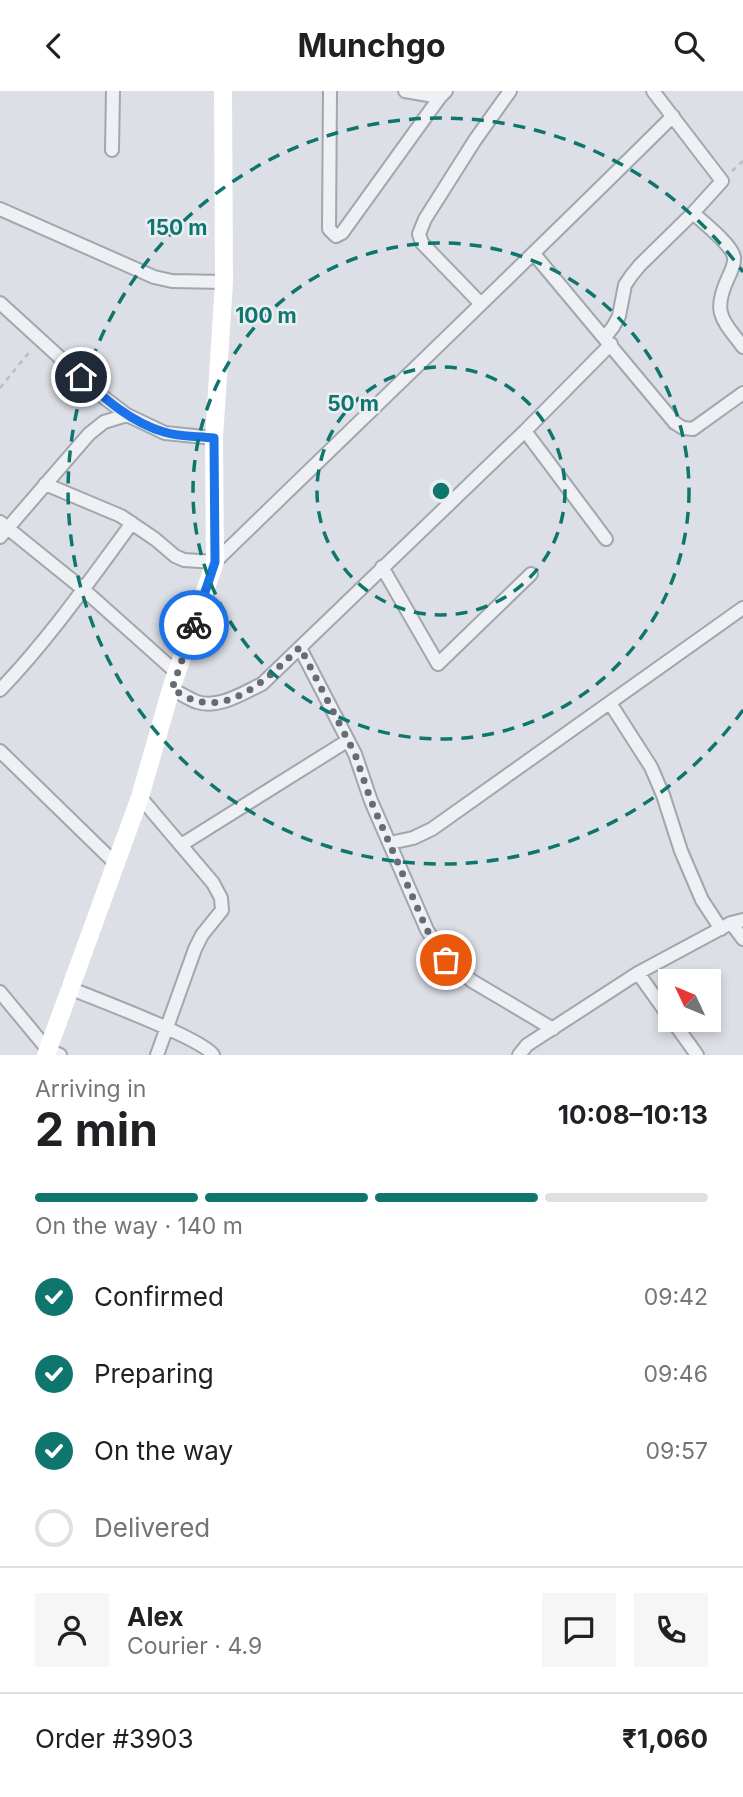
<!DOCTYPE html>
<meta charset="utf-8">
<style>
body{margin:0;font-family:Inter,sans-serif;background:#f6f6f6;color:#202124;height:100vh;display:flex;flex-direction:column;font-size:26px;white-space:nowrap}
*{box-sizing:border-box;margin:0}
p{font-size:23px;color:#757577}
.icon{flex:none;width:38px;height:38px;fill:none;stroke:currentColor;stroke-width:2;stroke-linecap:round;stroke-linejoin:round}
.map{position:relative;height:964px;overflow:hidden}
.panel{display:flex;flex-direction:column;background:#fff;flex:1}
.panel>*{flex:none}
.needle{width:46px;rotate:314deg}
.fabs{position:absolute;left:658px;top:878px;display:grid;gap:14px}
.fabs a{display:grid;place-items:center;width:63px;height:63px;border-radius:0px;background:#fff;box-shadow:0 4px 10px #0003;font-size:35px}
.pin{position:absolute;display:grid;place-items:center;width:60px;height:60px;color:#fff;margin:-30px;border:4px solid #fff;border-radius:50%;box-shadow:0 2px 7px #0007}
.courier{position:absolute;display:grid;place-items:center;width:70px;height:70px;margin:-35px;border:5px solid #1a73e8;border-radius:50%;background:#fff;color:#222;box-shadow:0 2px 9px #0007}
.overview em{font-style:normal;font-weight:700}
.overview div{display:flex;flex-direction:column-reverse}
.overview{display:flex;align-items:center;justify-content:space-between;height:119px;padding:0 35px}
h1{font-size:46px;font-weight:700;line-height:52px}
.bar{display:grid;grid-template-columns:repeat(4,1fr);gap:10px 7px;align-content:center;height:84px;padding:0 35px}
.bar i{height:9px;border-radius:5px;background:#e0e0e0}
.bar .active{background:#0f766e}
.bar p{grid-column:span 4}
.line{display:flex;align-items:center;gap:18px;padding:0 35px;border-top:2px solid #e0e0e0}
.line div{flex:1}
.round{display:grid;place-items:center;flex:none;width:74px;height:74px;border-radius:0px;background:#f6f6f6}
ol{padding:0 35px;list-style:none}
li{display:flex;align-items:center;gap:21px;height:77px}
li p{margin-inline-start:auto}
li .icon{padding:7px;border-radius:50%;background:#0f766e;color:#fff;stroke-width:4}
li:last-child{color:#757577}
li i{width:38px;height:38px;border:4px solid #e0e0e0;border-radius:50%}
header{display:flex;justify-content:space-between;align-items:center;height:91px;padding:0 35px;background:#fff;font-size:32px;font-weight:700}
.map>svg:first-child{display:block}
</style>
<header><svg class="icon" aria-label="back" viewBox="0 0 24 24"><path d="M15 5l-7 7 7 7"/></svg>Munchgo<svg class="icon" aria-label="search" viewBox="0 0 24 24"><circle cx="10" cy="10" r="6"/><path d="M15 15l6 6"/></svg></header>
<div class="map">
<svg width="743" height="964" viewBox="0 0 743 964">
<rect width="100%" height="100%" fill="#dcdfe5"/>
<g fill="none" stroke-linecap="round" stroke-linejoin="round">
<!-- street casing -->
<g stroke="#a2a6ae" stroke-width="16">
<path id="street" d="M330,0l-1,138 7,7 6,-3 98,-136 6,-6
M405,0l35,6
M112,59l1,-59
M0,118l154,68 18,4 52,1
M693,122c10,9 39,32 41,44 1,7 -3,15 -6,21 -16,35 -6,41 15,69
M534,163l141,169 8,5 10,1 50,-36
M0,212l102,93 25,19 38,18 49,5
M481,213l-59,-61 -3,-9 6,-15 50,-79 35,-49
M605,246l8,-10 6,-11 6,-31 6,-9 9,-11 53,-52 29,-32 -69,-90
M525,340l81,108
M45,393l76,32 34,23 20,17 9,4 31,2c153,-149 307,-296 458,-446
M0,431l83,67 94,84
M0,446l89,-103 15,-12 23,-7
M382,476l56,97 93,-90
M300,557l55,106 16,47 56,129 19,30 26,21 81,48
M171,598c9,4 18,10 26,13 22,7 46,-9 65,-18l263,-253 86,-87
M0,599c49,-51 90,-110 132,-167
M610,612l41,64 12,28 18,56 21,49 19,29
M0,660l116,113
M140,706l73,86 8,15 1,12 -20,25 -7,14 -38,106
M390,752l23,-5 19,-9 311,-221
M181,754l166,-104
M731,832l12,16
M638,882l32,45
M69,897c25,10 134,51 144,67
M0,901l48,58 12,5
M672,929l25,35
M519,964l8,-10 111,-72 93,-50 12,-3"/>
</g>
<!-- path -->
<path stroke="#bbbdc3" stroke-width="2.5" stroke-dasharray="5 5" stroke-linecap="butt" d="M732,80l11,-10
M0,297l31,-38"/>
<!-- street -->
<use href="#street" stroke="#eef0f4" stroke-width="12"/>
<!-- secondary -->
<path stroke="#fff" stroke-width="18" d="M46,964l94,-258 31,-108 44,-127 -1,-124 10,-156 -1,-191"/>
</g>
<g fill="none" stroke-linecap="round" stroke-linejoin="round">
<!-- done -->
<path stroke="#676b75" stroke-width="7" stroke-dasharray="0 12.6" d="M194,534l-22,64c9,5 20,12 30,13 38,6 73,-31 98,-55l55,107 16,47 56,129 19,30"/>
<!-- route -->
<path stroke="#1a73e8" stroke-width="9" d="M81,286c24,22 51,46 83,55 15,5 34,4 50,6l1,124 -21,63"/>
</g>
<!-- distance rings -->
<g fill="none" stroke="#0f766e" stroke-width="3.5" stroke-dasharray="12 9">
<circle cx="441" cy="400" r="124"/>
<circle cx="441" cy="400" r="248"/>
<path d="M743 619A373 373 0 1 1 743 181"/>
</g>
<circle cx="441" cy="400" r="10" fill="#0f766e" stroke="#ebeef3" stroke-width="3.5"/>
<g font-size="21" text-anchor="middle" font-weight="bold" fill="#0f766e" stroke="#ebeef3" stroke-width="5" stroke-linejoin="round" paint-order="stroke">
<text x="177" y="144">150 m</text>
<text x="266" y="232">100 m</text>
<text x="353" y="320">50 m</text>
</g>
</svg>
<div class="fabs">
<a><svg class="needle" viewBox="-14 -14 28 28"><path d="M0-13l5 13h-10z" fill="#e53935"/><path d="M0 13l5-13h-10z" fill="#757577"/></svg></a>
</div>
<div class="pin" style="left:446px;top:869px;background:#ea580c"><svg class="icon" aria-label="bag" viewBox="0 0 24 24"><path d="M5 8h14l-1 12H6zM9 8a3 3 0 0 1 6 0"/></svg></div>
<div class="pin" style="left:81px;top:286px;background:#1f2937"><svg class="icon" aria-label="home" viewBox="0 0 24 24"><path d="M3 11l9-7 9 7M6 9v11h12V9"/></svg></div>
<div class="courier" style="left:194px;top:534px"><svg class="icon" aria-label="bike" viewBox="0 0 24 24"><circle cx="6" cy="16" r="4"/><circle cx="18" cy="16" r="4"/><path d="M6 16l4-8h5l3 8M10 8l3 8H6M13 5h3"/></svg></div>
</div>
<section class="panel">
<div class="overview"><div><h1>2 min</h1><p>Arriving in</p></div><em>10:08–10:13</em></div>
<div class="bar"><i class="active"></i><i class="active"></i><i class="active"></i><i></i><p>On the way · 140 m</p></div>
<ol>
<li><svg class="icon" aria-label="check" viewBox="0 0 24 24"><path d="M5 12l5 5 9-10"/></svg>Confirmed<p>09:42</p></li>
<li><svg class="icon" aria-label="check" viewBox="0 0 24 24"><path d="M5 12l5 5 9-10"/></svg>Preparing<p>09:46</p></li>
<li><svg class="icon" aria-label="check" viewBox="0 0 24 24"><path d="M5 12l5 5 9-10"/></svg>On the way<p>09:57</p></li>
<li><i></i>Delivered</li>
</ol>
<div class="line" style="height:126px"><a class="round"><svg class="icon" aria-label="person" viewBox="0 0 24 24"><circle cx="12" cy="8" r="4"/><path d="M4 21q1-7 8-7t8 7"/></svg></a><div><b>Alex</b><p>Courier · 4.9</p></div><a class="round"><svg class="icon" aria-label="chat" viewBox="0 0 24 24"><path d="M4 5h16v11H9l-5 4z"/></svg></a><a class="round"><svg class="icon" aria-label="phone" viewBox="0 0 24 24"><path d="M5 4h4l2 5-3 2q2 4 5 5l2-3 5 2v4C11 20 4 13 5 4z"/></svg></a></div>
<div class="line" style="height:91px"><div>Order #3903</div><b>₹1,060</b></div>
</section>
